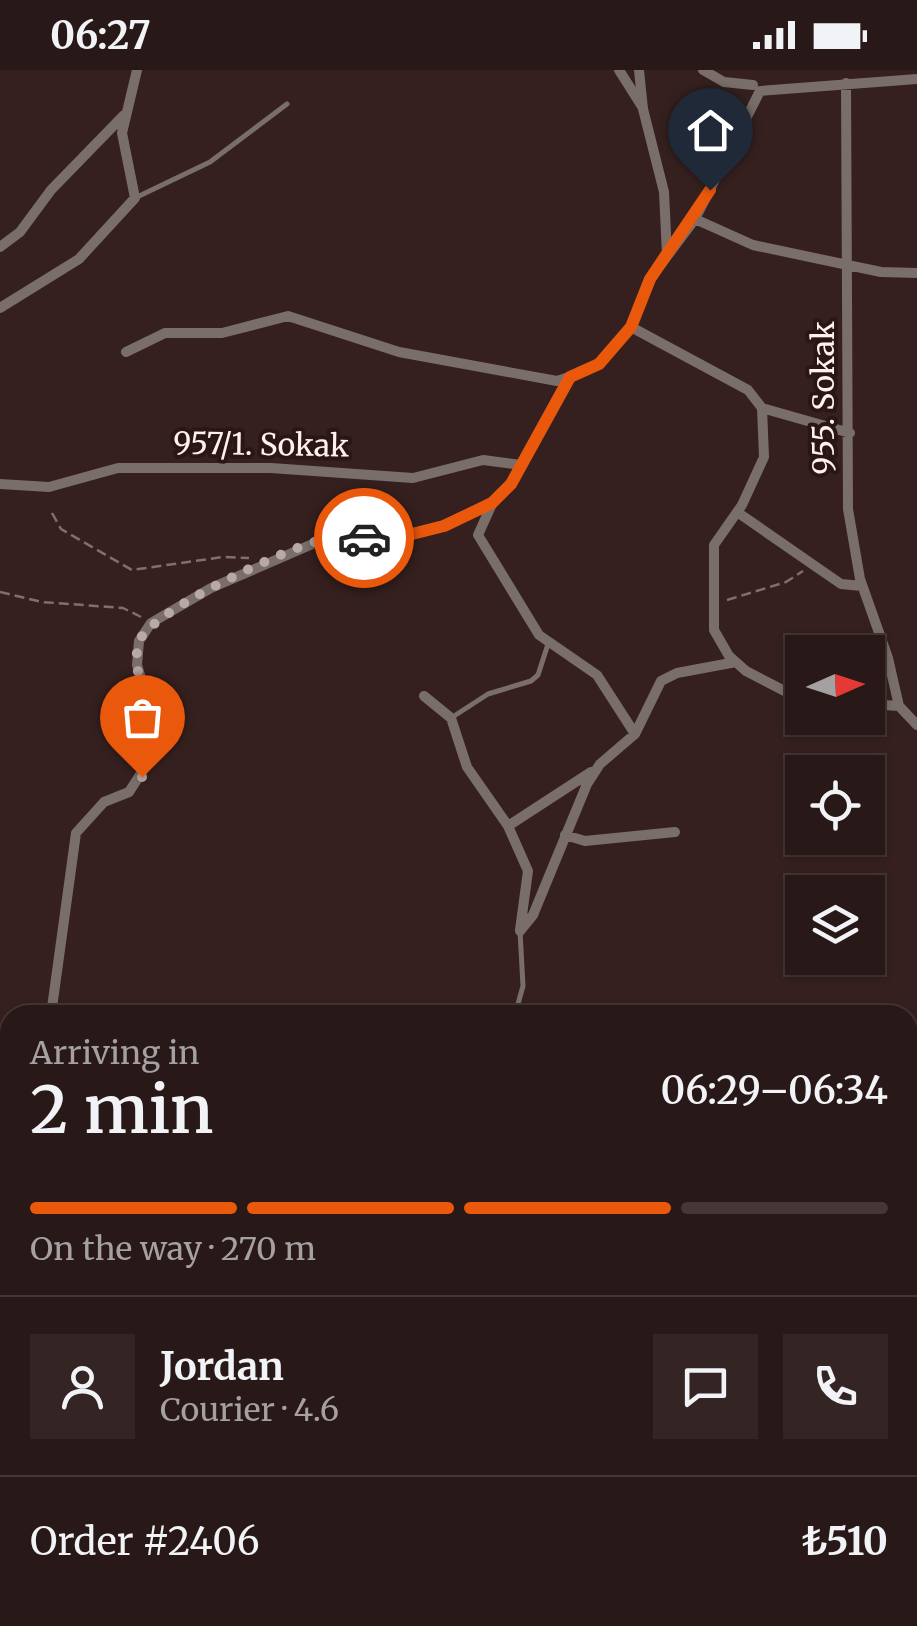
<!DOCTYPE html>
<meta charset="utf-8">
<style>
body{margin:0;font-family:Merriweather,serif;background:#342524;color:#f1f3f6;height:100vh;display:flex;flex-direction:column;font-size:38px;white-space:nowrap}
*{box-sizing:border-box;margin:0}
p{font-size:32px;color:#a5a0a1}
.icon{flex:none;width:55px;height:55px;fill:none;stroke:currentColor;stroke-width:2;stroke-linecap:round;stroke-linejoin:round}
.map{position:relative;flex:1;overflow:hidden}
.panel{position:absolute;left:0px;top:935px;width:918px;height:622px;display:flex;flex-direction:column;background:#281817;border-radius:30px 30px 0 0;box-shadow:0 2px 8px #0004,0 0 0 2px #443736}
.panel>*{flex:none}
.needle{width:65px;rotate:87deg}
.buttons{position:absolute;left:785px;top:565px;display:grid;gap:20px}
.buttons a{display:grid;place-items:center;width:100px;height:100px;border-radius:0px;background:#281817;box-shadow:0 2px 8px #0004,0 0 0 2px #443736;font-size:50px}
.pin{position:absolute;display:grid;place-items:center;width:85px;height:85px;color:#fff;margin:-102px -42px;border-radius:50% 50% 50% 0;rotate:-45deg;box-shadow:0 0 10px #0007}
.pin .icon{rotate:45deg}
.courier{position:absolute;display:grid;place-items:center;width:100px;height:100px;margin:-50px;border:8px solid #ea580c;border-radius:50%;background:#fff;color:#222;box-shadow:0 2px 12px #0007}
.overview em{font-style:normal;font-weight:600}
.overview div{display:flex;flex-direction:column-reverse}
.overview{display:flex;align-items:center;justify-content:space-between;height:170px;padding:0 30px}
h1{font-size:65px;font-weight:600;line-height:75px}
.bar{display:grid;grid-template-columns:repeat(4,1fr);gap:15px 10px;align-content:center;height:120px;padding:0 30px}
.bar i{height:12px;border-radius:8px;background:#443736}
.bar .selected{background:#ea580c}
.bar p{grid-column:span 4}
.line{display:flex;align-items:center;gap:25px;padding:0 30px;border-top:2px solid #443736}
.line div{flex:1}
.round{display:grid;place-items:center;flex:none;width:105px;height:105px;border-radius:0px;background:#342524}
.status{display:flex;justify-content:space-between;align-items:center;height:70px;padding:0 50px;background:#281817;direction:ltr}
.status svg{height:28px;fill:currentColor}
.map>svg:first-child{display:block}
</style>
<div class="status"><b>06:27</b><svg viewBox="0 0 49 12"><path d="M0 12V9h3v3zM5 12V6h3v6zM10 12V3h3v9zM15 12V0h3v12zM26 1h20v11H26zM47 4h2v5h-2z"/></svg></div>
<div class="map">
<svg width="917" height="1556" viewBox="0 0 917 1556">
<rect width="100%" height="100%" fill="#35201f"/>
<!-- building -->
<path fill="#483239" stroke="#664e55" stroke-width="2.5" d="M917,1042v126h-9v-125z
M314,1548h95l-4,8h-95z
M493,1548h116l1,8h-116z
M659,1548h88l-87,7z"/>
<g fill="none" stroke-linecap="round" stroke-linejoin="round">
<!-- path -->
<path stroke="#816f6e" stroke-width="2.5" stroke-dasharray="10 5" stroke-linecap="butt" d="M52,443l9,16 71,41 91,-13 26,1
M0,522l42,10 81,6 18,9
M727,530l59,-18 17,-11"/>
<!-- service -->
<path stroke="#796e6a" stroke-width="5" d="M137,127l73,-35 77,-58
M451,648l37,-24 43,-13 7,-6 10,-31
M515,945l8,-29 -3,-55
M476,1556l3,-8"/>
<!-- minor -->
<path stroke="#796e6a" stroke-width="10" d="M619,0l24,38
M639,0l4,39 21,83 3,63
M703,0l21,12 29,3
M846,13l2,426 12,70 28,79 11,48
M695,149l58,26 128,27 36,1
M0,177l20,-15 31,-42 73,-75
M0,238l79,-49 56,-61 -13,-65 15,-63
M126,282l39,-19h57l66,-17 111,36 158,29 12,-4
M762,338l88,25
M0,414l49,3 69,-19h153l142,10 70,-18 38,5
M492,434l-14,31 61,100 58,40 38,59
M737,442l104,72 21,2
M424,626l27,22 16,49 41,59 20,45 -8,59
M802,630l-56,-29 -17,-15 -15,-26v-85l28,-40 22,-48 -2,-49 -14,-18 -117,-63 19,-48 45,-60 65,-128 157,-12
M868,634l31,2 18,19
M508,756l83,-54
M565,765l20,6 90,-9
M520,861l13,-16 54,-131 13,-20 35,-30 26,-53 16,-8 59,-11
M51,945l25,-182 28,-31 25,-10 20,-31 2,-49 -14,-47 2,-24 12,-18 60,-35 113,-49 72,-1 48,-13 48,-22 19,-19 59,-107 29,-13 32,-37
M908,979l9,-6
M0,1123l10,-1
M908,1185h9
M25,1556l15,-8"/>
</g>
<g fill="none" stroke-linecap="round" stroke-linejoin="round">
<!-- done -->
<path stroke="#b8a8a7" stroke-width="10" stroke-dasharray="0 18" d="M142,707c24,-59 -15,-97 -3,-135 9,-30 153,-96 186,-103 12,-2 26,-1 39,-1"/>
<!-- route -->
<path stroke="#ea580c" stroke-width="12" d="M364,468h32l48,-12 48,-23 19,-19 59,-107 29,-13 32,-37 19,-48 60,-89"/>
</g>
<g text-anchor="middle" stroke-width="8" stroke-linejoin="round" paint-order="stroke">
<!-- street labels -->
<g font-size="30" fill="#fef1f0" stroke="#2b1616">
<text transform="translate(824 328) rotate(-90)" y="10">955. Sokak</text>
<text transform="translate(261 375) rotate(1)" y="10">957/1. Sokak</text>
</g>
</g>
</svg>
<div class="buttons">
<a><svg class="needle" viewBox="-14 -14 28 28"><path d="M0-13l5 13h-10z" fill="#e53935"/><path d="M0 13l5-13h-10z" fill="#a5a0a1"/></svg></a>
<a><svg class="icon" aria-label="locate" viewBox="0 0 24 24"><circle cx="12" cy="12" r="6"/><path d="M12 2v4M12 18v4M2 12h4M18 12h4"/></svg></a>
<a><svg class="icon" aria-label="layers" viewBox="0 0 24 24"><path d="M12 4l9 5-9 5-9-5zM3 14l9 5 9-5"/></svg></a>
</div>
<div class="pin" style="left:142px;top:707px;background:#ea580c"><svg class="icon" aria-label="bag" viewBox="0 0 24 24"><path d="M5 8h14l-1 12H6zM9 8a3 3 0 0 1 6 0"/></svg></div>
<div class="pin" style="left:710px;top:120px;background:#1f2937"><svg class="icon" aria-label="home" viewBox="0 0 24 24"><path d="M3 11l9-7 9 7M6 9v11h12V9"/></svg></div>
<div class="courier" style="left:364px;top:468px"><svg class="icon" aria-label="car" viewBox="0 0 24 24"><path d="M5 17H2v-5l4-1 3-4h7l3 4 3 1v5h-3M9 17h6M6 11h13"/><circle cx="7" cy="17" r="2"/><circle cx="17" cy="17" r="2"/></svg></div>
<section class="panel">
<div class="overview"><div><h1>2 min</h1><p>Arriving in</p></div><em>06:29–06:34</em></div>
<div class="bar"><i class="selected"></i><i class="selected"></i><i class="selected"></i><i></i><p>On the way · 270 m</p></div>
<div class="line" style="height:180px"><a class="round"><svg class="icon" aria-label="person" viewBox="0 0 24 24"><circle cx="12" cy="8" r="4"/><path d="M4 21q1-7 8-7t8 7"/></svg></a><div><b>Jordan</b><p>Courier · 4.6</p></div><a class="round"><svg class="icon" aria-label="chat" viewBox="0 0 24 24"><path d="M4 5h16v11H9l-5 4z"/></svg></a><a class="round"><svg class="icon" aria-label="phone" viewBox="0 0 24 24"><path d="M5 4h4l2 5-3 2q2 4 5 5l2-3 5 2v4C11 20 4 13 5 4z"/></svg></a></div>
<div class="line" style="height:130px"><div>Order #2406</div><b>₺510</b></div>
</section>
</div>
